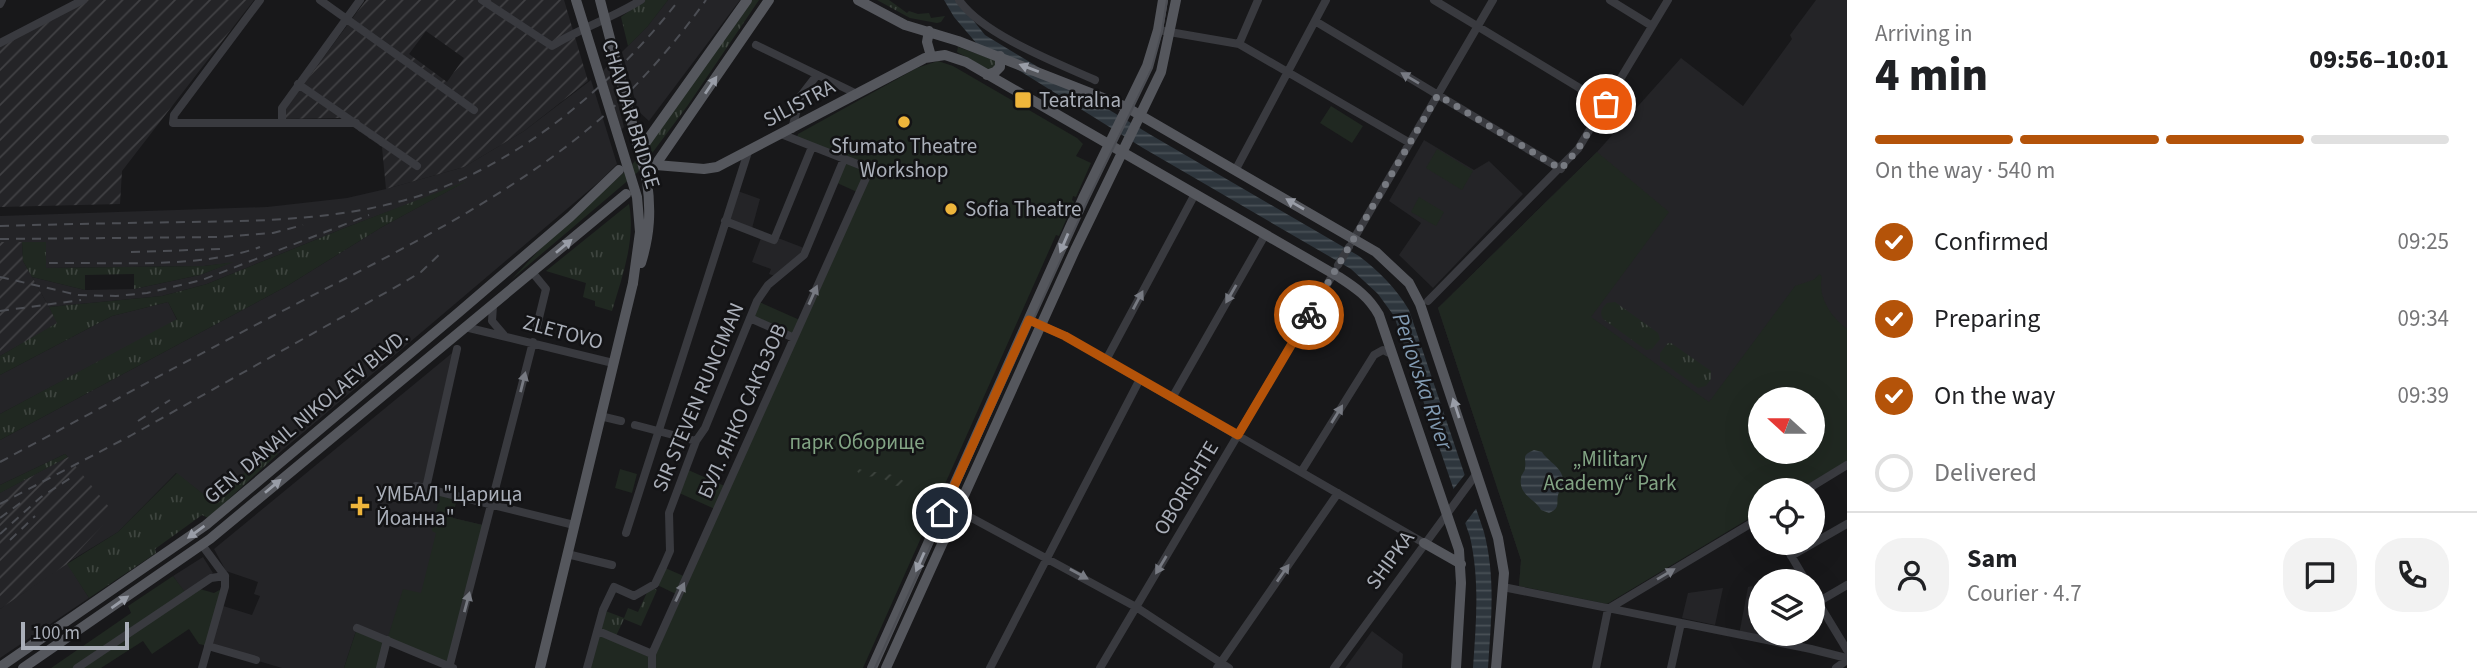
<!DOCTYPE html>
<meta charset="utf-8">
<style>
body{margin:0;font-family:"Source Sans 3",sans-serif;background:#f2f2f2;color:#202124;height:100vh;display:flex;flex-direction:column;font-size:26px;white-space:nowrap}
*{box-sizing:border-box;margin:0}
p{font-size:23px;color:#757577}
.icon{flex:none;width:38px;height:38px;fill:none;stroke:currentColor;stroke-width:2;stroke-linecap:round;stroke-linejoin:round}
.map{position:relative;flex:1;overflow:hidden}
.details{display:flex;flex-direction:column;background:#fff;width:630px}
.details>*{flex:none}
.needle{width:46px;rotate:291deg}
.buttons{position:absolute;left:1748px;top:387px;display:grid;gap:14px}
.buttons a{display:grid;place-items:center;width:77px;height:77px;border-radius:50%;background:#fff;box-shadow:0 7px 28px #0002;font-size:35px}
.scale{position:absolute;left:21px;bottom:18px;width:108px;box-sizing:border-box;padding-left:7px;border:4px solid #aaafb9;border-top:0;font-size:19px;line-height:24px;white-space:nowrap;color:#aaafb9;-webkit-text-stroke:5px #131315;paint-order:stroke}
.pin{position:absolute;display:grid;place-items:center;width:60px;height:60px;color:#fff;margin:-30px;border:4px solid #fff;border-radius:50%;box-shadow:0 2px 7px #0007}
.courier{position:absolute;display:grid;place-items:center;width:70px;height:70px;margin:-35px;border:5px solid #b45309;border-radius:50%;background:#fff;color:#222;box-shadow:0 2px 9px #0007}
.overview em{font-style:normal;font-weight:800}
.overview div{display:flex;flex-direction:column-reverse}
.overview{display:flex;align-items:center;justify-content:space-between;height:119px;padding:0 28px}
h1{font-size:46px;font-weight:800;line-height:52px}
.bar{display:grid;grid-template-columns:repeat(4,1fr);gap:10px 7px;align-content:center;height:84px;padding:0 28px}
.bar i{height:9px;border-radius:5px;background:#e0e0e0}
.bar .selected{background:#b45309}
.bar p{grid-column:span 4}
.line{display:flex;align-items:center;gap:18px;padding:0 28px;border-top:2px solid #e0e0e0}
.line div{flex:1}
.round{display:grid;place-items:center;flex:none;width:74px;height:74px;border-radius:28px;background:#f2f2f2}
ol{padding:0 28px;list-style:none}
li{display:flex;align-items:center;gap:21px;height:77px}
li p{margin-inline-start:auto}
li .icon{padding:7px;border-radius:50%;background:#b45309;color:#fff;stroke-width:4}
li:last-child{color:#757577}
li i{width:38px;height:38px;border:4px solid #e0e0e0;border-radius:50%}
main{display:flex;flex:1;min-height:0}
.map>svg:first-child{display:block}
</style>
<main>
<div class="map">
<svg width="1847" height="668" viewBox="0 0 1847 668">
<defs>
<pattern id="industrial-furrows" width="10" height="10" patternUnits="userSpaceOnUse" patternTransform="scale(1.75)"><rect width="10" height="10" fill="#242427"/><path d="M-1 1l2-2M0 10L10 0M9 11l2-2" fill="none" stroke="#414144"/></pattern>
<pattern id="grass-tufts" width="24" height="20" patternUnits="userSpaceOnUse" patternTransform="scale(1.75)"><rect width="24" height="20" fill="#202821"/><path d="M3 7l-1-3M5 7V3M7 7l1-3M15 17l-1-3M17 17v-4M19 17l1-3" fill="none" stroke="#3e453f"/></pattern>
<pattern id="garden-furrows" width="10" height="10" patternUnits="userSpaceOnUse" patternTransform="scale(1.75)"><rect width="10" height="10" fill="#202821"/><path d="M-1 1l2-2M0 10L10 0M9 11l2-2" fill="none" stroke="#3e453f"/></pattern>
<pattern id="water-rules" width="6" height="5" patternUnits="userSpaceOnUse" patternTransform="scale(1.75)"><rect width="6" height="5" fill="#2e363d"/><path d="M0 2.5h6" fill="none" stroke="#4a5157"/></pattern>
</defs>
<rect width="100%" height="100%" fill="#18181a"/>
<!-- built -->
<path fill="#242427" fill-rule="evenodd" d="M668,0h72l-91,121 -11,-10 -16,-59 25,-25z
M1816,0h31v461l-87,29 -241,96 2,-26 -83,-252 159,-156 84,-94 62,48 49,-67 -2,-4zM1760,399h53v53h-53z
M608,65l16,62 -3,3 -18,-59z
M591,80l26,84 -17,17 -322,273 -6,-6 -59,54 -37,-29 -58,59 -51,31 22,35 -89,60v-49l67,-46 -67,-22v-48l68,-36 -3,-3 -65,31v-45l287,-154 95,-59 77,-42 -117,44 -135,55 -45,12 -113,11 -17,-30 53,13 49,-1 66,-14 30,-12 -26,3 -158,2v-26h-46v-26l267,-9 80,-9 39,-9 78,-22 60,-36z
M1424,140l50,30 15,-9 34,33 -90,94 -34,-33 22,-32 -32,-22z
M735,190l25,9 -9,33 -26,-11z
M761,238l14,6 3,-6 26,10 -2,7 -27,21 -6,-2 2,-5 -19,-7z
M168,302l9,18 -177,94v-39l112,-59z
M457,349l-31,139 31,8 -4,22 34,8 -37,140 -93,-38 -13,40h-62l-74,-22 12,-41 32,10 8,-19 -6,-2 4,-12 -32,-11 -12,-22z
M203,557l10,16 -28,20 -12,-17z
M1752,586l8,9v39h6l-1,6 -26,-5 9,-48z
M1723,588l-8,37 -33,-7 6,-25z
M1372,631l31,23 -1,14h-57z"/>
<!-- industrial -->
<path fill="url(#industrial-furrows)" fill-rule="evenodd" d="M87,0h167l-132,171 -2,33 -120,3v-161z
M366,0h198l24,81 -64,50 -60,36 -78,22 -4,-42 -42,-29 -62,1zM426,31l38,27 -17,24 -38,-28z
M0,242h22l1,19 35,62 -58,33z
M68,457l46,56 -47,51 -67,45v-116z"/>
<!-- grass -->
<path fill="url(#grass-tufts)" d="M645,0h23l-21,27 -19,19 -7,-29z
M752,0h7l-71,105 -50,67 -126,107 30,-32 87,-79 22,-26z
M877,0h12l18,13 2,-2 9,3 11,-1 2,5 14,-2 -4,6 -4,1 -27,-5z
M958,47l36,13 3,5 -7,5 -33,-18z
M467,181l-85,46 -95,59 -287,154v-26l177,-95 -9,-17 -56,14 -112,59v-19l57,-33 -8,-16 113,-11 45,-12 135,-55z
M629,204c7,36 -7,73 -17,107l-17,-5v-5l-12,-4 3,-14 -40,-12z
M22,242h24v26l158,-2 30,-4 -34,13 -66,14v-15l-49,1v15l-53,-13 -9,-16z
M1615,302l43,31 2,6 -8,10 -6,1 -43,-31c-4,-7 -1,-11 4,-16z
M1668,343h3l40,28v8l-5,7 -8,2 -38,-28v-7z
M272,447l6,7 -70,64 -6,-3 -47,34 1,4 -67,45 -22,-34 51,-32 59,-59 36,29z
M65,454l3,3 -68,36v-8z
M650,586l7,4 -16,36 -17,-7 -9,19 -17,-7 5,-21 21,8 4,-10 10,4z"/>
<!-- park -->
<path fill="#202821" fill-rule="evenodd" d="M938,61l15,5 124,72 6,6 -7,12 15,7 -15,34 -3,-1 -1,4 2,2 -15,34 -3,-1 -193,433h-208l-1,-10 219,-490 -76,-31 1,-3 119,-66z
M1331,106l32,20 -11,17 -32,-20z
M1437,149l36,22 -11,19 -36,-22z
M1597,152l72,60 -78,105 118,85 86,-116 18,-6 7,-6 2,3c-5,20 10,41 25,52v132l-49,29h-38v22l-153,92 -88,-18 2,-26 -83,-252zM1760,399h53v53h-53z
M843,161l24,10 -10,21 -22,-10z
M1419,197l25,15 -8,14 -25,-14z
M757,301l45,20 -8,17 -44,-20z
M620,469l17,5 -5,19 -17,-5z
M686,469l41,18 -10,23 -40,-18z
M441,492l16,4 -4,22 34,8 -37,140 -62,-25 -8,27h-36l13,-40 30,12 16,-51 18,4 15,-60 -4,-2v-4z
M663,567l23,10 -8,18 -23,-11z
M173,576l12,16 8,-5 21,6 11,-6 -17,59 -9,-2 -10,-15 -37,25 -9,-13 -42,27h-50l80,-55 -3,-7z
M598,631l54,23v14h-65z"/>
<!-- garden -->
<path fill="url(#garden-furrows)" d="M859,469c18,6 30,0 47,14v4l-15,-2c-9,-12 -19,-6 -31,-10l-3,-4z"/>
<!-- water -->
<path fill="url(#water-rules)" d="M944,0h13l28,35 166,100 208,121c20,15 37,32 50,54l75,222c12,47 7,88 4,136h-15c3,-45 7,-87 -3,-131l-76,-221 -16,-22 -27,-25 -208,-121 -166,-104 -23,-27z
M1534,450l8,2c7,11 23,16 21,32 0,4 -4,7 -5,11 -2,8 3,13 -9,18l-8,-3c-6,-11 -23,-15 -20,-32 0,-4 4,-6 4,-10 2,-10 -5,-12 9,-18z"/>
<!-- pier -->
<path fill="#18181a" d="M1467,472l11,34 -15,20 -12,-34z"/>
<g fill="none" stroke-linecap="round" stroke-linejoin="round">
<!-- minor -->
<path stroke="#393a3f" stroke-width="8" d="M260,0l-86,115 -1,8h183
M320,0l154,110
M482,0l70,46c28,-18 61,-28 89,-46
M959,0c23,34 98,63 136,80
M1434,0l172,104
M1610,0l42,26
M0,4l2,-4
M1315,21l246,148
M1158,30l81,14 171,99
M0,43l83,-43
M1239,44l19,-44
M756,45l101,49
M298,84l119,82
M282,123v-15l78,-108
M792,129l8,-32 17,-22
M1236,169l90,-169
M725,221l49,19 38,-93
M1352,242l141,-242
M532,272l14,17 -10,41
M1428,301l150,-152 90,-149
M493,305l-1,16 12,14
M750,318l44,20
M1029,320l36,16 359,207
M465,327l148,36
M1106,360l89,-166
M1172,398l93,-163
M600,416l21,5
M635,425l61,16
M1301,472l73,-117 9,-5 8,4
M416,486l158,39
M426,488l31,-139
M1806,490l41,-25
M946,504l190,103 93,61
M626,533l122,-381
M1783,542l23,39
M202,545l23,31
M567,554l45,11
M1791,556l56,-32
M1503,587l308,62 36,9
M1813,594l34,56
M1818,602l29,-17
M1608,609l152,-91
M357,628l96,40
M598,631l54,23
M208,646l48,14
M77,668l134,-90 14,-2
M202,668l23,-81v-11
M380,668l7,-28
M449,668l84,-326
M587,668l16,-58 11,-23 20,9 21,-12 8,-17 7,-16 -1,-38 27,-72 9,-13 52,-127 11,-16 36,-30 40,-96
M652,668v-14l218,-485 -89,-35
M990,668l150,-289
M1100,668l235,-397
M1217,668l121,-175
M1334,668l143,-195
M1596,668l12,-59
M1671,668l10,-45
M1836,668l11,-8"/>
<!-- major -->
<path stroke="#55575d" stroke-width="10" d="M858,0l47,25 53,16 168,66 250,145 33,31 11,21 78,234 6,35 -8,95
M929,31l-2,11 4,14
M987,75l8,-3 5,-5v-11
M646,142l101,-142
M656,165l48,4 13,-2 208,-109 20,-3 21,7 373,215c17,11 30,20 40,38l80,235 2,33 -5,85
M654,167l115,-167
M1424,543l37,21
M0,667l206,-142 252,-212 112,-96 49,-47
M23,668l187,-129 416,-345
M540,668l93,-385
M872,668l211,-470 64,-132 11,-36 5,-30
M886,668l189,-418 86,-178 15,-72"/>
<!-- tram -->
<path stroke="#4c4e54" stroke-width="2" d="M875,668l213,-468 64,-132 10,-37 5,-31"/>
<!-- rail -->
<path stroke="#4c4e54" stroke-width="2" stroke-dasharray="9 7" stroke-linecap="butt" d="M0,226c64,-2 127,-3 191,-4 81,-1 167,-3 245,-32 97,-37 180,-109 243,-190
M0,239l220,-2 53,-4 30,-8
M131,252l91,-3
M49,263c65,-1 151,6 211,-16
M0,277l78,18 38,1 31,-3 55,-13 167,-65
M0,311l81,-11
M138,421l32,-21
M0,462c90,-48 180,-98 271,-145 107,-56 229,-113 322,-192 43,-36 80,-79 113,-125
M0,504l130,-68 271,-152 20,-12 22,-21
M0,518l23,-17
M0,534l41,-37 34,-22
M10,540l25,-24"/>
<!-- minor-bridge -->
<path stroke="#393a3f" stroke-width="8" d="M1338,265l11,-18"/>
<!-- major-bridge -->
<path stroke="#55575d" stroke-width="10" d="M576,0l61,197 3,35 -7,51
M600,0l47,181c4,29 3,53 -6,82"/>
</g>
<!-- one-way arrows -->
<defs><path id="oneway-solid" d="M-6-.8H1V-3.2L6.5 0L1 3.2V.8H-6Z" transform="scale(1.75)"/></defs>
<g fill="#999da7">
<use href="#oneway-solid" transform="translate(1029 68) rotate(-159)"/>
<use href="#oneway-solid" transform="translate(711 85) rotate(-56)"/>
<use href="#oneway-solid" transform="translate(1295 204) rotate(-150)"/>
<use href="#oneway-solid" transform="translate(1064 243) rotate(113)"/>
<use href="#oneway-solid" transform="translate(564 246) rotate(-40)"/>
<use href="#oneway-solid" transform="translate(1456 408) rotate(-108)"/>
<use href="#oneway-solid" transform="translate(273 486) rotate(-40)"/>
<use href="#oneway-solid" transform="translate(196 532) rotate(144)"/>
<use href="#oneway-solid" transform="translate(920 562) rotate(114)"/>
<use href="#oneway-solid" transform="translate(120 602) rotate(-35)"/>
</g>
<g fill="#777a82">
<use href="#oneway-solid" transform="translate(1410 78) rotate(-149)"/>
<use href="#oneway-solid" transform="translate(1231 294) rotate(120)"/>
<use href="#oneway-solid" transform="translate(813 295) rotate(-66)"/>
<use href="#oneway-solid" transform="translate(1138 300) rotate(-62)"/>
<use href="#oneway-solid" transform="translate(523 382) rotate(-76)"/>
<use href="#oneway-solid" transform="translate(1337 414) rotate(-58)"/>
<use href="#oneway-solid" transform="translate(1161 565) rotate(121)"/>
<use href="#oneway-solid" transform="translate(1283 573) rotate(-55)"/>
<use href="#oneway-solid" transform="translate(1079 574) rotate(29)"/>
<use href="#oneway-solid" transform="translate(1666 574) rotate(-31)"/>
<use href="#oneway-solid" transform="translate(680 592) rotate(-65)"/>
<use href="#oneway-solid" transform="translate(467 602) rotate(-75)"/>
</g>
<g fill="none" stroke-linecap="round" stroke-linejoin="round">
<!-- done -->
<path stroke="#777a81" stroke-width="7" stroke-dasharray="0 12.6" d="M1309,315l129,-220 123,74 17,-20 28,-45"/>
<!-- route -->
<path stroke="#b45309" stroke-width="9" d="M942,513l87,-193 36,16 173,99 71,-120"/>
</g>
<!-- markers -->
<g fill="#eeb53b" stroke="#131315" stroke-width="2.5">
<rect x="1014" y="91" width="18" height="18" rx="3.5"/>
<circle cx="904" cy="122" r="7"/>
<circle cx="951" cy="209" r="7"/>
<path d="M356.5 495.5h7v7h7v7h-7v7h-7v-7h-7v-7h7z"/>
</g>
<g text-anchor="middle" stroke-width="5" stroke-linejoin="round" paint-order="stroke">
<!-- poi labels -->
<g font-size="21" fill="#aaafb9" stroke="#131315" text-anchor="start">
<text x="1039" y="107">Teatralna</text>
<text x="904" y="153" text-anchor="middle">Sfumato Theatre<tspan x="904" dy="24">Workshop</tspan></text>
<text x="965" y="216">Sofia Theatre</text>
<text x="376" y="501">УМБАЛ "Царица<tspan x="376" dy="24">Йоанна"</tspan></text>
</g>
<!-- street labels -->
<g font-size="21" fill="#aaafb9" stroke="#131315">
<text transform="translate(799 103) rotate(-28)" y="7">SILISTRA</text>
<text transform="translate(631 114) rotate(73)" y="7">CHAVDAR BRIDGE</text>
<text transform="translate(563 332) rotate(15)" y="7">ZLETOVO</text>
<text transform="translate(698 397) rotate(-67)" y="7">SIR STEVEN RUNCIMAN</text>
<text transform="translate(742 411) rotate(-66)" y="7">БУЛ. ЯНКО САКЪЗОВ</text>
<text transform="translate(306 416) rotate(-40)" y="7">GEN. DANAIL NIKOLAEV BLVD.</text>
<text transform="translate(1186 488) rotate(-59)" y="7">OBORISHTE</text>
<text transform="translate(1390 560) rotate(-54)" y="7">SHIPKA</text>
</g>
<!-- park labels -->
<g font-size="21" fill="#82a484" stroke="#131315">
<text x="857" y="449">парк Оборище</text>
<text x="1610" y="466">„Military<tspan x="1610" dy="24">Academy“ Park</tspan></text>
</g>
<!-- water labels -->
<g font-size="23" font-style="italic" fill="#829bb3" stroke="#131315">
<text transform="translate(1423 381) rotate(71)" y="8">Perlovska River</text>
</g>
</g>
</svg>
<div class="buttons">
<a><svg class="needle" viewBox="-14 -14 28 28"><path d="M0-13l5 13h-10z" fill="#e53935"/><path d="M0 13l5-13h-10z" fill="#757577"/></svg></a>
<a><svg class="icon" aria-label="locate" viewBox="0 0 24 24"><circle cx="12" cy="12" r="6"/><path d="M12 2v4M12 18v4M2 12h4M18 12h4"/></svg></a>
<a><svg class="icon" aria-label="layers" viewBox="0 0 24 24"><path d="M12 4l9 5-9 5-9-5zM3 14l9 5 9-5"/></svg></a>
</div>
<div class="scale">100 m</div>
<div class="pin" style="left:1606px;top:104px;background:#ea580c"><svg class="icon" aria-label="bag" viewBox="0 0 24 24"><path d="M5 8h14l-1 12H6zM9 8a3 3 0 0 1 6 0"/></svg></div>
<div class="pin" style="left:942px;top:513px;background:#1f2937"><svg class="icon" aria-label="home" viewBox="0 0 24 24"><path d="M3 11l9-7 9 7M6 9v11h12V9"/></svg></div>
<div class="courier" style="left:1309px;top:315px"><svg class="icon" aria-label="bike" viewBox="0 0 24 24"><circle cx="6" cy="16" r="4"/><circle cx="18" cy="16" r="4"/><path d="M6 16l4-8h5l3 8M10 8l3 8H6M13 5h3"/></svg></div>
</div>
<section class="details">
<div class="overview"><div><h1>4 min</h1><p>Arriving in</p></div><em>09:56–10:01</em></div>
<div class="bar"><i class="selected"></i><i class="selected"></i><i class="selected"></i><i></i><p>On the way · 540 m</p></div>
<ol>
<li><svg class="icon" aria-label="check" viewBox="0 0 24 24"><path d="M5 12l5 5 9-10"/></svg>Confirmed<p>09:25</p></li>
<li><svg class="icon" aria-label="check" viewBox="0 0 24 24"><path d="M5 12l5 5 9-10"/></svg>Preparing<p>09:34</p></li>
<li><svg class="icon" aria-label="check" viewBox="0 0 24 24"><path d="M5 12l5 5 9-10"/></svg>On the way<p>09:39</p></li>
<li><i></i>Delivered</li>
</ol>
<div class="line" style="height:126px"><a class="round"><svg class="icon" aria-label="person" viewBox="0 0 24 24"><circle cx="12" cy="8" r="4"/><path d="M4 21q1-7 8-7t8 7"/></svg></a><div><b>Sam</b><p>Courier · 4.7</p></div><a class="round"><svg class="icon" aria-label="chat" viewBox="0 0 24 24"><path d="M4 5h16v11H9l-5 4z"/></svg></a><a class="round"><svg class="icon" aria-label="phone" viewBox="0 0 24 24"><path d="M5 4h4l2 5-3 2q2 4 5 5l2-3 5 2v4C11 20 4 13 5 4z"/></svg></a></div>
</section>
</main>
